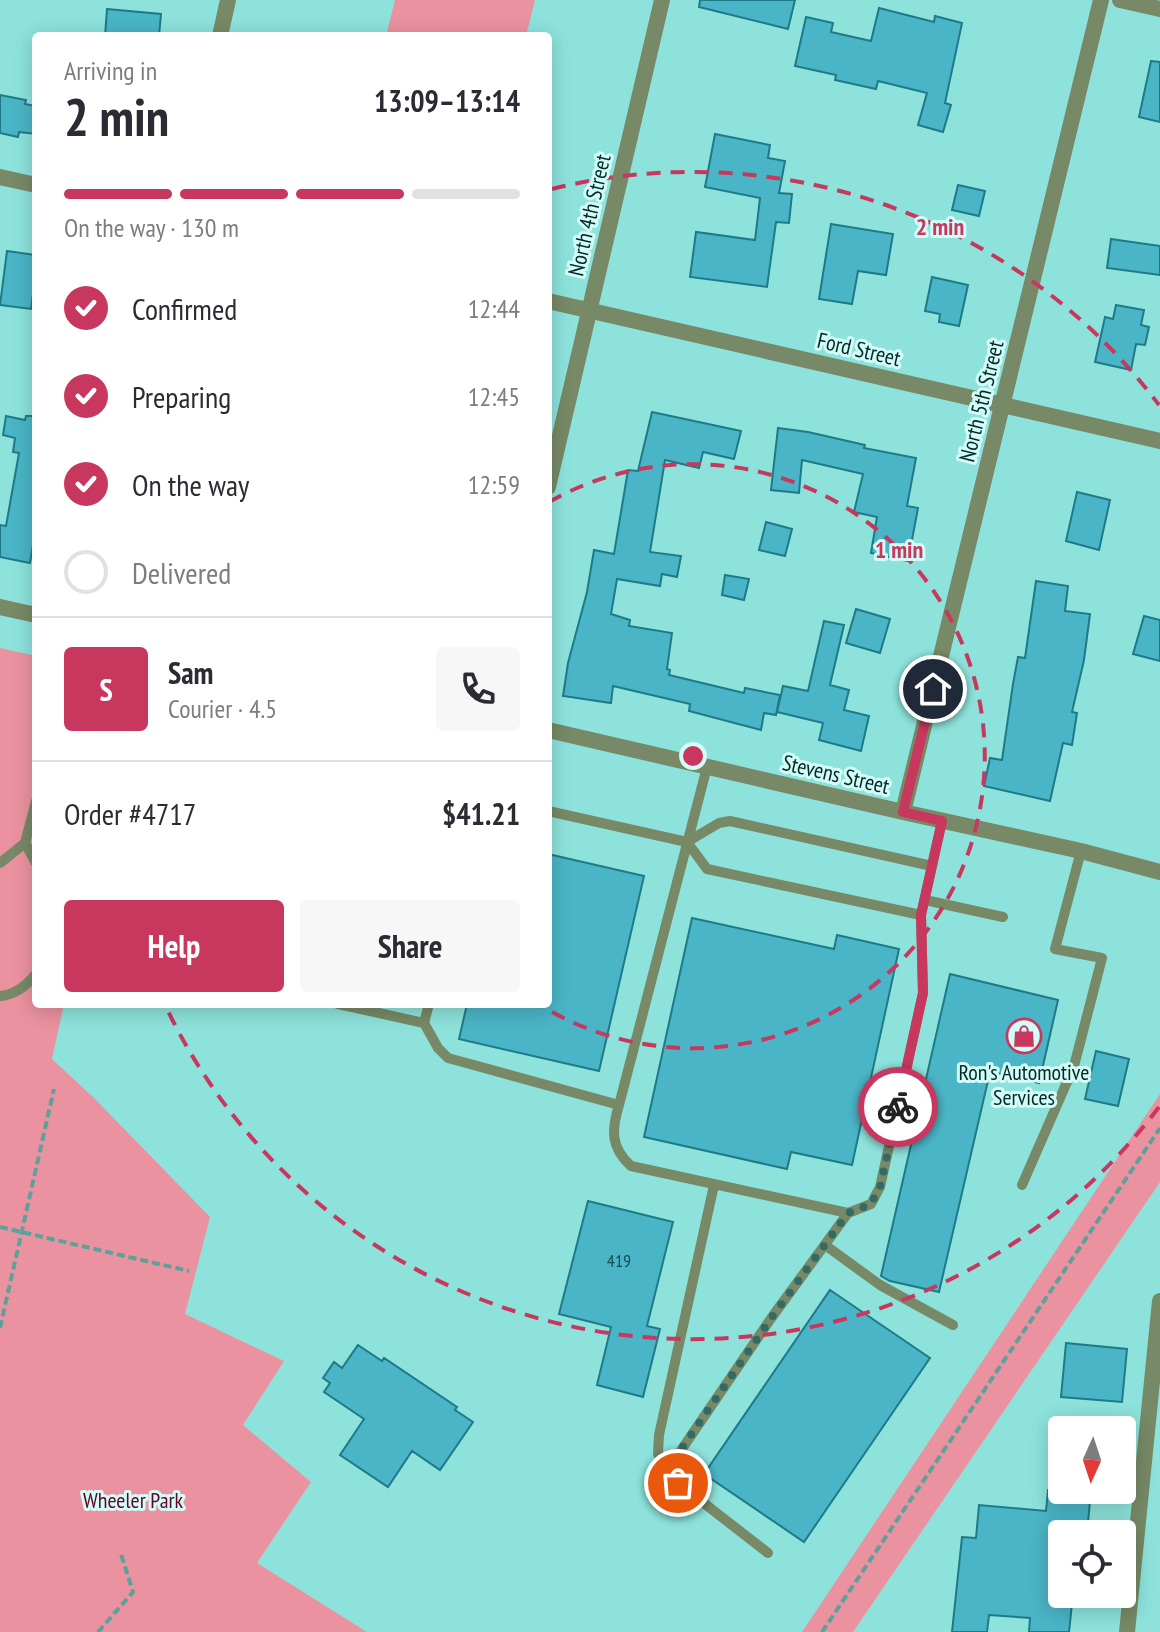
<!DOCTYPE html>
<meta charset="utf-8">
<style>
body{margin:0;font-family:"PT Sans Narrow",sans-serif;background:#f7f7f7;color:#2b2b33;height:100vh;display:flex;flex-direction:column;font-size:30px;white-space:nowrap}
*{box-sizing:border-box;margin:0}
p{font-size:26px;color:#7c7c81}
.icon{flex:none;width:44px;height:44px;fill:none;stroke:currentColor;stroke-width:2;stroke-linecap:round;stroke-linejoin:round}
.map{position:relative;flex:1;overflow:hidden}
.details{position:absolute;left:32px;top:32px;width:520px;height:976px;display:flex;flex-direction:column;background:#fff;border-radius:8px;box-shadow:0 4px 20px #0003}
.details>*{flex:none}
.needle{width:52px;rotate:183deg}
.buttons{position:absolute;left:1048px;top:1416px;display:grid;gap:16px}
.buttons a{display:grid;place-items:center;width:88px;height:88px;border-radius:8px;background:#fff;box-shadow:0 4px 20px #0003;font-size:40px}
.pin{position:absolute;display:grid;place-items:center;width:68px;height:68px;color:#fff;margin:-34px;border:4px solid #fff;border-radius:50%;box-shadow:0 2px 8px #0007}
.courier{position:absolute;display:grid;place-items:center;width:80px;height:80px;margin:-40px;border:6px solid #c8385e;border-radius:50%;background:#fff;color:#222;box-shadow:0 2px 10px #0007}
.overview em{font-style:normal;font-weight:700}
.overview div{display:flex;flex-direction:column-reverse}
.overview{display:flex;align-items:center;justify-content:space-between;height:136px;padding:0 32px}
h1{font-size:52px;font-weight:700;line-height:60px}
.bar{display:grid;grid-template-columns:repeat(4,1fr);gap:12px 8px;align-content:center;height:96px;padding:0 32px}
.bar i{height:10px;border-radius:6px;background:#e1e1e2}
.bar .active{background:#c8385e}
.bar p{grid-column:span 4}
.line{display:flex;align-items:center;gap:20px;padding:0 32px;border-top:2px solid #e1e1e2}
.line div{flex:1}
.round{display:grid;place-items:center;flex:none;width:84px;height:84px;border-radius:8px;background:#f7f7f7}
ol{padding:0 32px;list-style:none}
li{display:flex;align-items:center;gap:24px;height:88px}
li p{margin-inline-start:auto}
li .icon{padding:8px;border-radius:50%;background:#c8385e;color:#fff;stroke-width:4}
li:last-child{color:#7c7c81}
li i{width:44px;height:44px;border:4px solid #e1e1e2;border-radius:50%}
.primary-button{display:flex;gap:16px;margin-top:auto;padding:16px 32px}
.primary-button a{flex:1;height:92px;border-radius:8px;background:#c8385e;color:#fff;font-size:32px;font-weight:700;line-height:92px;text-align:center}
.primary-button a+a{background:#f7f7f7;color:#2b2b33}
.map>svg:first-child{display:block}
</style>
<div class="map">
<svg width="1160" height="1632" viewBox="0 0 1160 1632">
<rect width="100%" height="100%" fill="#8de3dc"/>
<!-- green -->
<path fill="#eb92a0" d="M395,0h140l-9,36h-140z
M0,648l36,8v348h28l-12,55 41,38 117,120 -25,97 99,47 -41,64 68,57 -54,81 110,69h-367z
M1160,1094v88l-307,450h-51z"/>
<!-- building -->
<path fill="#4ab5c6" stroke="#1f7a88" stroke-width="2" d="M700,0h95l-7,29 -89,-22z
M879,8l55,14 1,-6 27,7 -17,80 6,2 -8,27 -25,-7 9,-32 -49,-12 -2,8 -41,-9 1,-5 -41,-9 11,-49 27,6 -2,9 40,9z
M107,9l54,5 -2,22h-54z
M1151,61l9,1v60l-21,-5z
M0,95l26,5 -1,4 11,2v28l-17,-2 -1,5 -18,-4z
M715,134l55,11 -2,13 17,3 -6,32 13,1 -3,29 -13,-1 -9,65 -77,-10 6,-45 59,8 5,-42 -55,-11z
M958,185l27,6 -6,25 -27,-6z
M831,224l62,10 -7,41 -28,-4 -6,33 -33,-5z
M1111,239l49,7v29l-53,-7z
M7,251l29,4v17l-5,37 -31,-4z
M932,277l36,8 -9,41 -20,-4 1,-8 -15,-3z
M1116,305l28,5 -3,15 8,2 -4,18 -9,-1 -5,26 -36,-8 10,-45 8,2z
M652,412l89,19 -7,28 -31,-7 -4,16 -34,-8 -15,92 31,4 -4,21 -15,-3 -2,12 -43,-7 -6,35 19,6 -1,6 43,7 -5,36 3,1 -1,5 75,18 1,-5 35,7 -4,20 -12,-2 -3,17 -72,-19 1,-7 -77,-18 -2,17 -48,-7 5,-33 19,-71 7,-42 20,4 14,-84 10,1z
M6,416l19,4 1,-4h10v112l-6,35 -30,-6v-32l6,1 13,-73 -6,-1 2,-14 -12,-3z
M778,428l30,4 57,13 -1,3 52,10 -9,48 11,2 -10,53 -37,-8 6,-36 -23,-5 9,-38 -61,-14 -3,33 -28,-3z
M1077,492l33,8 -11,50 -33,-9z
M766,522l26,7 -7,27 -26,-6z
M725,575l24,4 -5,21 -22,-5z
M1036,581l32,5 -3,25 25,3 -6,46 -12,52 5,1 -5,32 -9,-2 -13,58 -66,-15 6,-28 12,2 11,-76 5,-27 7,1z
M856,609l34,10 -10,34 -34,-10z
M1144,616l16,4v41l-27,-7z
M824,621l20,4 -14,60 19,5 -5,20 25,6 -8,35 -42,-11 4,-17 -46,-11 6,-26 25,5z
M548,854l96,22 -45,195 -140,-32 8,-35h81z
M692,918l142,31 3,-14 62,14 -47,216 -61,-13 -4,17 -143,-32z
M950,974l108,26 -19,83 -49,-11 -51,220 -49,-11 -9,-5z
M1096,1051l33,8 -11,47 -33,-7z
M588,1201l85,21 -26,104 13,3 -17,68 -46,-12 14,-58 -52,-13z
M830,1290l100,68 -126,184 -100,-68z
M1066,1343l61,6 -5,53 -61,-5z
M358,1345l24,16 2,-3 73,49 -2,3 18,12 -33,48 -28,-19 -24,36 -48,-32 24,-36 -40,-27 6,-9 -7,-5 11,-16 8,6z
M1048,1490h43l-4,44h-25v60h11l-4,38h-40l1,-14 -41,-3 -2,17h-35l10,-95 14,1 3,-33 67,6z"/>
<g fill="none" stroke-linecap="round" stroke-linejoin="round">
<!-- path -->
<path stroke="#5ca19b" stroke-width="4" stroke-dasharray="8 4" stroke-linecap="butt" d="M0,1227l189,44
M0,1328l54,-239
M98,1632l35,-40 -13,-41
M822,1632l338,-504"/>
<!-- service -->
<path stroke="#778966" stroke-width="10" d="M548,811l139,31 20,27 214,46
M687,842l32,-19 11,-2 202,45
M25,843l11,20
M0,863l25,-20 11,-42
M925,900l78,17
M0,996c15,-1 27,-11 36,-22
M338,1004l86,19 5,-19
M424,1023l14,25 10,10 171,47 88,-338
M619,1105c-8,26 -8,43 12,61l217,47 23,-9 9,-17 43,-194 -2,-78 21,-94
M714,1185l-55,250 -1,19 11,14 103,-151 76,-104
M1022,1185l52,-119 28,-108 -47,-9 26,-98
M825,1245l55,40 73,40
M669,1468l9,15 90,70"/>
<!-- minor -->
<path stroke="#778966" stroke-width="16" d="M1120,0l40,9
M220,36l8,-36
M0,177l36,8
M548,301l612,140
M548,487l114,-487
M0,607l36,8
M548,730l355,82 178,39 79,21
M903,812l198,-812
M1127,1632l33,-331"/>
</g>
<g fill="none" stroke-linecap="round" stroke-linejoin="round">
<!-- done -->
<path stroke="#336a66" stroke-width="8" stroke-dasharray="0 14.4" d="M678,1483l-9,-15 13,-20 90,-131 76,-104 23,-9 9,-17 18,-80"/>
<!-- route -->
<path stroke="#c8385e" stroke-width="10" d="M898,1107l25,-114 -2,-78 21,-94 -39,-9 30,-123"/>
</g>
<!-- distance rings -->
<g fill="none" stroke="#c8385e" stroke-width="4" stroke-dasharray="14 10">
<path d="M549 502A292 292 0 1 1 540 1005"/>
<path d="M1159 1107A584 584 0 0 1 166 1007M552 189A584 584 0 0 1 1159 405"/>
</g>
<!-- icons -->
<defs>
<g id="shop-ring" transform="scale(1.8)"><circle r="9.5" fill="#d3fbf7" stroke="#c8385e" stroke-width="1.5"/><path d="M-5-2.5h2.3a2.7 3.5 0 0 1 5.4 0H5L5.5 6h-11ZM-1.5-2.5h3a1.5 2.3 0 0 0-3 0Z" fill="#c8385e"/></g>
</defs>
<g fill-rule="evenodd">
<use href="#shop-ring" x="1024" y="1036"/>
</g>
<g text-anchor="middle" stroke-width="6" stroke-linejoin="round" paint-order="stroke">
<!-- number labels -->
<g font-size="18" fill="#154c4f">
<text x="619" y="1267">419</text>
</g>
<!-- street labels -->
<g font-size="22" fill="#032927" stroke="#d3fbf7">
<text transform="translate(589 215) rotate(-77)" y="8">North 4th Street</text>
<text transform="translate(859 349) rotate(13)" y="8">Ford Street</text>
<text transform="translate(981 401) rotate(-76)" y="8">North 5th Street</text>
<text transform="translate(836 774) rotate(13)" y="8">Stevens Street</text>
</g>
<!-- poi labels -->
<g font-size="22" fill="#032927" stroke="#d3fbf7">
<text x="1024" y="1080">Ron's Automotive<tspan x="1024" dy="25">Services</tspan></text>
</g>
<!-- park labels -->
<g font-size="22" fill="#630625" stroke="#d3fbf7">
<text x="133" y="1508">Wheeler Park</text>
</g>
</g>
<circle cx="693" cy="756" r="12" fill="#c8385e" stroke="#d3fbf7" stroke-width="4"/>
<g font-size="24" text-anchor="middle" font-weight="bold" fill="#c8385e" stroke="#d3fbf7" stroke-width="6" stroke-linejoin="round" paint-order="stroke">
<text x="940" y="235">2 min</text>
<text x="899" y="558">1 min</text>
</g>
</svg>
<div class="buttons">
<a><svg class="needle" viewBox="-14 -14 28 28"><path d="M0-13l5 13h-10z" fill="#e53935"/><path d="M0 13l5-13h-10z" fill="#7c7c81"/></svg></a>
<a><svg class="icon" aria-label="locate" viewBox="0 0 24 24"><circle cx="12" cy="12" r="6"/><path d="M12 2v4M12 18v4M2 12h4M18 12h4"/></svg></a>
</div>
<div class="pin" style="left:678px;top:1483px;background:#ea580c"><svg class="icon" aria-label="bag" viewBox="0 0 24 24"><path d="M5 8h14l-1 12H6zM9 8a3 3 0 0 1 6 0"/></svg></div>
<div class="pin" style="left:933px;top:689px;background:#1f2937"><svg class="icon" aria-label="home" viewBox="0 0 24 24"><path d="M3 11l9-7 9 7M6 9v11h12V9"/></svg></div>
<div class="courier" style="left:898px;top:1107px"><svg class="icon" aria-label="bike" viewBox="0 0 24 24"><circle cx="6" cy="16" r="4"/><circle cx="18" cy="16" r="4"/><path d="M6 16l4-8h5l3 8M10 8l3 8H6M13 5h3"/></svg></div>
<section class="details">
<div class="overview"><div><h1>2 min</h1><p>Arriving in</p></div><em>13:09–13:14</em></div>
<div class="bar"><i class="active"></i><i class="active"></i><i class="active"></i><i></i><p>On the way · 130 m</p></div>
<ol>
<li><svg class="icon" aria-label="check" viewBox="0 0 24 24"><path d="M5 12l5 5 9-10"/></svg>Confirmed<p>12:44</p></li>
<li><svg class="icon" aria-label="check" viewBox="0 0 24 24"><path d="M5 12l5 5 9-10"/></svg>Preparing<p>12:45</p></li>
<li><svg class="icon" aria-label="check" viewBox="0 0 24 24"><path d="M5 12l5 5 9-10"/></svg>On the way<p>12:59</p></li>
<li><i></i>Delivered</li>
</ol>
<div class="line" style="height:144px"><b class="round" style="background:#c8385e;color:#fff">S</b><div><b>Sam</b><p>Courier · 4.5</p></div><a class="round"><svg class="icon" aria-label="phone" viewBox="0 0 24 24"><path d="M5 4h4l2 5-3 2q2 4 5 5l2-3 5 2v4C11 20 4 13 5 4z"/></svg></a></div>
<div class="line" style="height:104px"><div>Order #4717</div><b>$41.21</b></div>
<div class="primary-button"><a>Help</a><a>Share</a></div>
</section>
</div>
